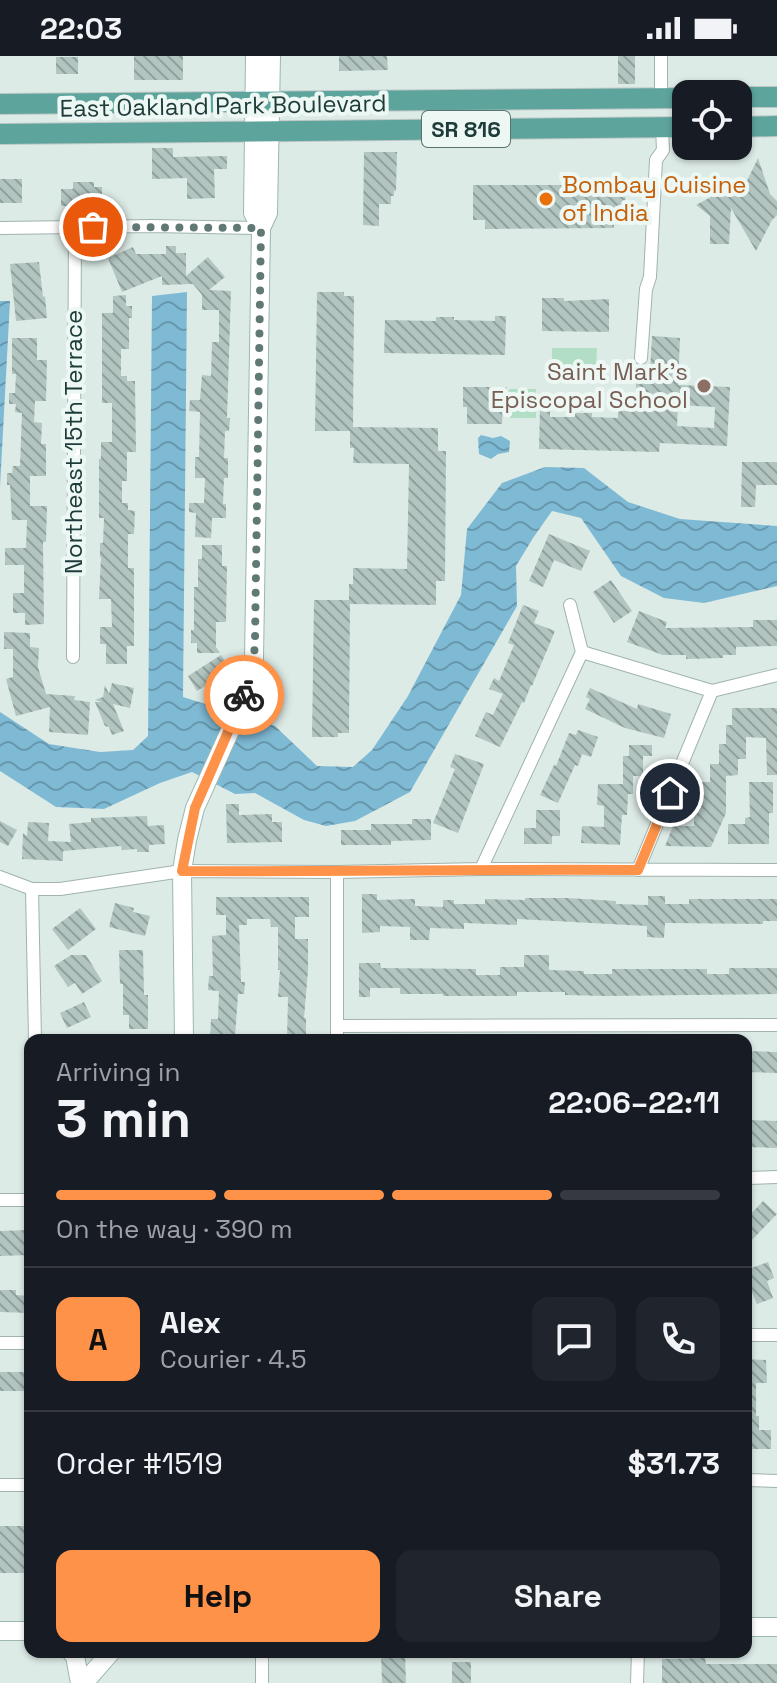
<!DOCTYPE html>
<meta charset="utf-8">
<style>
body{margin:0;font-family:"Space Grotesk",sans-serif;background:#20242c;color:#f1f3f6;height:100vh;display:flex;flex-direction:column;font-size:30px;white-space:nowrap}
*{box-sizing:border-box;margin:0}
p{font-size:26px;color:#9ea1a6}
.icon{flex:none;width:44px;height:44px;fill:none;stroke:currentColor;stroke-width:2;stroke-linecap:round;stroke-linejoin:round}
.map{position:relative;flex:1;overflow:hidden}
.details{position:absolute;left:24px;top:978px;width:728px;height:624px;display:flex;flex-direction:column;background:#171b24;border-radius:16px;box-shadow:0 2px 6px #0004}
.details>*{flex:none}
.controls{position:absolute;left:672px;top:24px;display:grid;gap:16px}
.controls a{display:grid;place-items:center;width:80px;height:80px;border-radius:16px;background:#171b24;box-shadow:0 2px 6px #0004;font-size:40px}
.pin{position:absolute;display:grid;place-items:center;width:68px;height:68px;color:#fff;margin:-34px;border:4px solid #fff;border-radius:50%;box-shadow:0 2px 8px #0007}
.courier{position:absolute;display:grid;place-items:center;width:80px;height:80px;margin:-40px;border:6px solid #fe9248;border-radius:50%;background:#fff;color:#222;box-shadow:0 2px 10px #0007}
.headline em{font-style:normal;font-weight:600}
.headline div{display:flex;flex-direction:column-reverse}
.headline{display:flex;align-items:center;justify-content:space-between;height:136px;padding:0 32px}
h1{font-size:52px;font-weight:600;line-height:60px}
.bar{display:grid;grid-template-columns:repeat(4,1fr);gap:12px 8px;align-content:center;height:96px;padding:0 32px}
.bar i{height:10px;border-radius:6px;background:#363941}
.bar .current{background:#fe9248}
.bar p{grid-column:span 4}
.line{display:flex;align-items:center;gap:20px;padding:0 32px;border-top:2px solid #363941}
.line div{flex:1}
.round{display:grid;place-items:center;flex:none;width:84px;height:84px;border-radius:16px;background:#20242c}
.action{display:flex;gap:16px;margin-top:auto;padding:16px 32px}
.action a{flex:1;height:92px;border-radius:16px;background:#fe9248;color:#111;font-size:32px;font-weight:600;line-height:92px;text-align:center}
.action a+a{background:#20242c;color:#f1f3f6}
.status{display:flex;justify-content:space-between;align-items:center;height:56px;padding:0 40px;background:#171b24;direction:ltr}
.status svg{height:22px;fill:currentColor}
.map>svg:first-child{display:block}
</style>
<div class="status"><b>22:03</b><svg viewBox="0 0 49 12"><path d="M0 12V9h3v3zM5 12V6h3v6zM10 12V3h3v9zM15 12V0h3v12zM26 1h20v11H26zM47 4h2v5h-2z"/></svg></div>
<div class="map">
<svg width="777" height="1627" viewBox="0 0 777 1627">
<defs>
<pattern id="water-waves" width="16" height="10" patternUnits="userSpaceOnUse" patternTransform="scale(2)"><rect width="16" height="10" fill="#7fbad5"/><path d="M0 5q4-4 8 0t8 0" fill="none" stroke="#6798ae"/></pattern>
<pattern id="building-back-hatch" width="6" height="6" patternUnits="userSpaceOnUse" patternTransform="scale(2)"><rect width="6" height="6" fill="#b2c5c0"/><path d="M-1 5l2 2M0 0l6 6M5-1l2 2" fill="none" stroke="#90a19d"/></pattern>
</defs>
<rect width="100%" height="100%" fill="#ddebe7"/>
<!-- grass -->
<path fill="#b3dec6" d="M552,292h45l-1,21h-44z
M509,333h27v29h-26z"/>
<!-- water -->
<path fill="url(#water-waves)" d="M187,236l-4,405 92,29 42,40 36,1 19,-17 36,-54 53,-101 6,-66 35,-46 43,-16 39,1 44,34 52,17 97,7v60l-73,17 -40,-5 -43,-22 -40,-58 -29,-7 -19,27 -17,28 1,40 -107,186 -55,29 -29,5 -22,-6 -49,-27 -20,1 -43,-22 -32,11 -56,26 -48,-2 -56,-36v-59l49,32 51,8 33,-2 15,-14 4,-440z
M0,245h10l-10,186z
M481,379l12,3 8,-2 9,5 -1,11 -11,2 -7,5 -12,-5 -1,-16z"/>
<!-- building -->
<path fill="url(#building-back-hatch)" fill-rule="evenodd" d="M134,0h49v24h-49z
M339,0h48l1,14 -49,1z
M618,0h17v28h-17z
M56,1h22v17h-22z
M152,92h21v9l54,-1v13h-13l1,29 -28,1v-21l-35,1z
M364,96h33l-1,39h-2v5h-3v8h-12v22l-16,-1z
M758,102l12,36 7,7v14l-5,5 -16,31 -25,-43 -2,36h-19v-28l-14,-11 15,-8 1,-8h31z
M0,123h22v24h-22z
M73,126h21v5h8v19h-41v-17h12z
M473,129h152l1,33h-12v10l-129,1v-9h-12z
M166,190h10v7h10v23l22,-19 17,20 -16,13 22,1 -4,127h3l-1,13h-4l-1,27h4v20h-4l-1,26h3v14h-14l-1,20 -16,-1 1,-24 -7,-1v-9h15l1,-25h-10v-21h4l1,-45 -11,-1 1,-11h10l2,-25 9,1 1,-34h7v-32h-17v-15l-9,-11 -31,1v-9l-40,16 -14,-34 25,-11 3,7h30z
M39,206l4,35 2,-1 2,22 -31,3 -6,-57z
M317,236h27v4h10l-1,131 85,1v23h8l-1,130h-9v24l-86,-1 -1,129h-11v4h-26l2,-137h35v-16h4v-16l54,1 2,-105 -56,-1 1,-15h-4v-17h-35z
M126,239v11h6v12h-3v31h-8v27h6v5h8l1,71h-9v29h-5v22h6v7l7,1 -1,23h-6v34h6v78h-7v18h-21v-20h-6v-17h12l-1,-28h-12l2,-42h-1v-14h3l1,-25h-5v-59h2v-17h11v-39h-10v-90h11v-17z
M542,242h22v3l45,-2v33l-67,-1z
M495,260h11l-1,39 -121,-2 1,-33 51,1v-4h18v3l41,1z
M652,280l28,2 -2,47 52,2 -3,59 -67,-3 -1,9 -120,-3 1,-40 10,1v7h25v-4h17v4l26,1v-7h18v-40l14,1zM678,349l37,2 -1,21 -37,-2z
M12,282h25v22h10l-1,41h-11l-1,21 8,1 -1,21h5v32h-16v30h17l-1,36h-3l1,82 -19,1v-12h-12v-20h11v-28h-19v-17h21l1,-28h-15l-2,-35h-3v-12h5l1,-7h7l2,-53 -7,-1 1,-8h-7v-11h6l1,-19h-4z
M463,331h44v20h-4l-1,17h-35v-17h-4z
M742,406h35v23h-21l-1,22h-14z
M549,478l41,17 -9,20 -27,-11 -11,27 -14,-6z
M202,489h20v21h5l-1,56h-10v25l4,6h-23v-10h-6v-13h3v-43h4v-28h4z
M611,524l21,31 -18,12 -21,-31z
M523,549l16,6 -5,12 21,8 -23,55 -1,-1 -7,18 -2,-1 -22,45 -25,-11 11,-24 7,3 10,-21 -14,-5 5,-11 5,3 15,-36 -6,-2z
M639,555l28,11 -2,6 88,-1v-7h24v26l-41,1v8h-13v3l-37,1v-4h-23l-36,-13z
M4,576l26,1v14l9,1 -1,19 8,27 29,2 -1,4 16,2 -2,33 -39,-3 1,-25 -34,9 -10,-37 7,-2v-28h-9z
M221,599l10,15 -34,21 -9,-15z
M112,627l22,5 -4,20 -17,-4 11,27 -12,4 -3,-8 -4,-1 -10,-24h7l-7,-2 8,-3 2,-12 4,9z
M590,632l47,21 1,-5 33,10 -7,24 -39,-10 -40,-19 5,-10 -4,-2z
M732,652h45v67h-10l-1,-37 -20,-1v22h-8v16l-12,1v37l-15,34 -46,-1 8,-20h21v-24h8v-20h8v-18h9v-20h7v-19h6z
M578,674l20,7 -7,20 -9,-3 -4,12 -3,-1 -17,38 -18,-8 14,-30 2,1 13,-33 7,2z
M629,689h23v11h-9v20h-10v18h-5l-1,21h-5l-2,30 -39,-2 1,-17 22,1v-21l-7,-1 1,-21h25v-28h6z
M455,698l29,10 -26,69 -25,-10 22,-54 -5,-2z
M749,726h24v31h-4v31h-41v-20h17v-6l5,-1z
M226,748h13v11l33,-1v8h10v20l-55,1z
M536,754h24v26h-8v8h-28v-16h12z
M147,760l1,10 16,-1 1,19 -16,1v7h-12v-3l-15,1 -1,-4 -58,5v10l-41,-2 1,-26 4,3 1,-14 21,1 -1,18 23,1 -2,-18 22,-2v-4z
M412,763h19v21l-40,1v4h-50v-15h30v-6h41z
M0,765l17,9 -9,16 -8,-4z
M362,838h15v6l38,-1v7l28,1v-7h11v4h31v-5l40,1v-2h42l49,3v3l32,1v-9h17v8h24v-5h88v22h-14v3l-98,-1 -1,15 -17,-1v-11l-130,-7v6l-53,-2v6l-34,-1 -1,12h-19v-13l-30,-1v6l-18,1z
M216,841h93v20h-14v22h13v31l-4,48h2v22h-19l1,-43h-10l2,-27h-2v-43h-7l-1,-8h-23v6h-8l2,57h4l-1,12h-6l-3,43h-7v3h-18l1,-21h7l1,-28 -11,-1 1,-14h4l-1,-40 14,-1v-20h-10z
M115,847l19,5 -1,4 17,4 -5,20 -36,-9z
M80,852l16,21 -28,21 -16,-21z
M119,894h24l1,45h4v34h-19v-14h-6v-31h-3z
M71,899h15l16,26 -20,13 -7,-11 -7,4 -14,-21z
M524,899h25v15l35,1v3h28v-5h95v5h22v-6h48v26l-172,2 -40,-1v-3h-48v4h-74v-2h-43v-6h-30v9h-11v-34h21l1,5 95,1v6h24v-8h24z
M84,946l7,15 -24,11 -7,-15z
M746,995l31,1v21l-31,-1z
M746,1064l31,1v27l-31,-1z
M763,1145l14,13 -31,32v-27z
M30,1174v25l-30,1v-25z
M768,1206l6,16 -7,3 6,17 -16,6 -5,-12 -6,2v-24z
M0,1234h16v5l14,1v17l-30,-1z
M746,1303l20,1 1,23h-11v33h3v14h12v19h-25z
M0,1316h30v19h-30z
M0,1470h30v47h-30z
M381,1596h24l1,31h-24z
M705,1602l1,6h71v19h-115v-24z
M452,1606h19v21h-19z"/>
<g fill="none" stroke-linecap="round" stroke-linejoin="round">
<!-- street casing -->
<g stroke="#a0b3af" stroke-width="14">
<path id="street" d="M661,0v42
M0,172l153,-2 108,2
M641,302l5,-69 4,-12 6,-117 7,-10 -1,-22
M570,549l12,47 130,39 65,-16
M73,601l2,-430
M481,813l101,-217
M638,814l74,-179
M0,821l32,12h28l122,-18 155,1 144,-3 296,1
M32,833l3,151
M337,970l440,-1
M337,984v-168
M746,1122l31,-1
M0,1144h30
M746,1279h31
M0,1287h30
M746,1424l31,1
M0,1429h30
M262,1627v-31
M637,1627l1,-31"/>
</g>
<!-- secondary casing -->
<g stroke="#9bb7b1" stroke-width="20">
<path id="secondary" d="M255,0l-2,157 8,15
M184,984l-2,-169 5,-31 8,-32 43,-95 9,-25 7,-29 7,-431 7,-15 3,-157
M746,1571h31
M0,1575h30
M71,1596l4,4 5,27
M84,1627l27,-31"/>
</g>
<!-- primary casing -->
<g stroke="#c0c8c7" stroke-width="22">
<path id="primary" d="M738,41h39
M0,48l686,-6
M738,71l39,-1
M0,78l686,-7"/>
</g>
<!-- street -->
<use href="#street" stroke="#fff" stroke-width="12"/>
<!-- secondary -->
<use href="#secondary" stroke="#fff" stroke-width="18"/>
<!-- primary -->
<use href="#primary" stroke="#5da49d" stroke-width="20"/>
</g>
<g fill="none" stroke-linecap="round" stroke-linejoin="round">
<!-- done -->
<path stroke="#607975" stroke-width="8" stroke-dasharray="0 14.4" d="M93,171l168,1 -6,411 -1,20 -10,36"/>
<!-- route -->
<path stroke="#fe9248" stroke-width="10" d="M244,639l-49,113 -13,63c152,1 304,-2 456,-1l32,-77"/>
</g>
<!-- markers -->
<circle fill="#e8710a" stroke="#edf7f4" stroke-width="3" cx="546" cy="143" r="8"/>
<circle fill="#8d6e63" stroke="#edf7f4" stroke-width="3" cx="704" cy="330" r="8"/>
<g text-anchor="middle" stroke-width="8" stroke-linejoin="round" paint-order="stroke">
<!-- shield labels -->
<rect fill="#edf7f4" stroke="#5b7370" stroke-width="2" x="422" y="55" width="88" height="36" rx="6"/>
<g font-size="22" font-weight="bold" fill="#1d3b38">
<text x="466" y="81">SR 816</text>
</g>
<!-- street labels -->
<g font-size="24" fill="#1d3b38" stroke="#edf7f4">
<text transform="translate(223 50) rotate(-1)" y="8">East Oakland Park Boulevard</text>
<text transform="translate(74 386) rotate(-90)" y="8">Northeast 15th Terrace</text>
</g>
<!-- food labels -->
<g font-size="24" fill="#c56008" stroke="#edf7f4" text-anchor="start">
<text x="562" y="137">Bombay Cuisine<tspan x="562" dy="28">of India</tspan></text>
</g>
<!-- education labels -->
<g font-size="24" fill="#785e54" stroke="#edf7f4" text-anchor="end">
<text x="688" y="324">Saint Mark's<tspan x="688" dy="28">Episcopal School</tspan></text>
</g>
</g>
</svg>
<div class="controls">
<a><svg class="icon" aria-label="locate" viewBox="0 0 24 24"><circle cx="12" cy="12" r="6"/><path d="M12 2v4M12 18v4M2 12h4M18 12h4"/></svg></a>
</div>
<div class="pin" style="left:93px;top:171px;background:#ea580c"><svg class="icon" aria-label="bag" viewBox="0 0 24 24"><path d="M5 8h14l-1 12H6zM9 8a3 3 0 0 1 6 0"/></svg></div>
<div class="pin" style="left:670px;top:737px;background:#1f2937"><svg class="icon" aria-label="home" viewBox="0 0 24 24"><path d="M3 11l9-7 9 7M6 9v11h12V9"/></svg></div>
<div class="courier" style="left:244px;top:639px"><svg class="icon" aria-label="bike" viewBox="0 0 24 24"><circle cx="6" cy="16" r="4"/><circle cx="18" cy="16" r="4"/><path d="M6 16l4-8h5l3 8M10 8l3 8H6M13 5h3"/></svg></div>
<section class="details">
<div class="headline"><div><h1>3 min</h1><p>Arriving in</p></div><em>22:06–22:11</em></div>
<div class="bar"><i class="current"></i><i class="current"></i><i class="current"></i><i></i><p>On the way · 390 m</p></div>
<div class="line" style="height:144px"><b class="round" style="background:#fe9248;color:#111">A</b><div><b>Alex</b><p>Courier · 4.5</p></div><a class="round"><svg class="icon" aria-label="chat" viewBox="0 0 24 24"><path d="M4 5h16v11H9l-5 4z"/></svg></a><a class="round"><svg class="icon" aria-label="phone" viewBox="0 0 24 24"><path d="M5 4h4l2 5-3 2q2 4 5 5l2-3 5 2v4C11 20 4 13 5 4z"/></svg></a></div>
<div class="line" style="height:104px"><div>Order #1519</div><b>$31.73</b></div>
<div class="action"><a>Help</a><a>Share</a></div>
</section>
</div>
